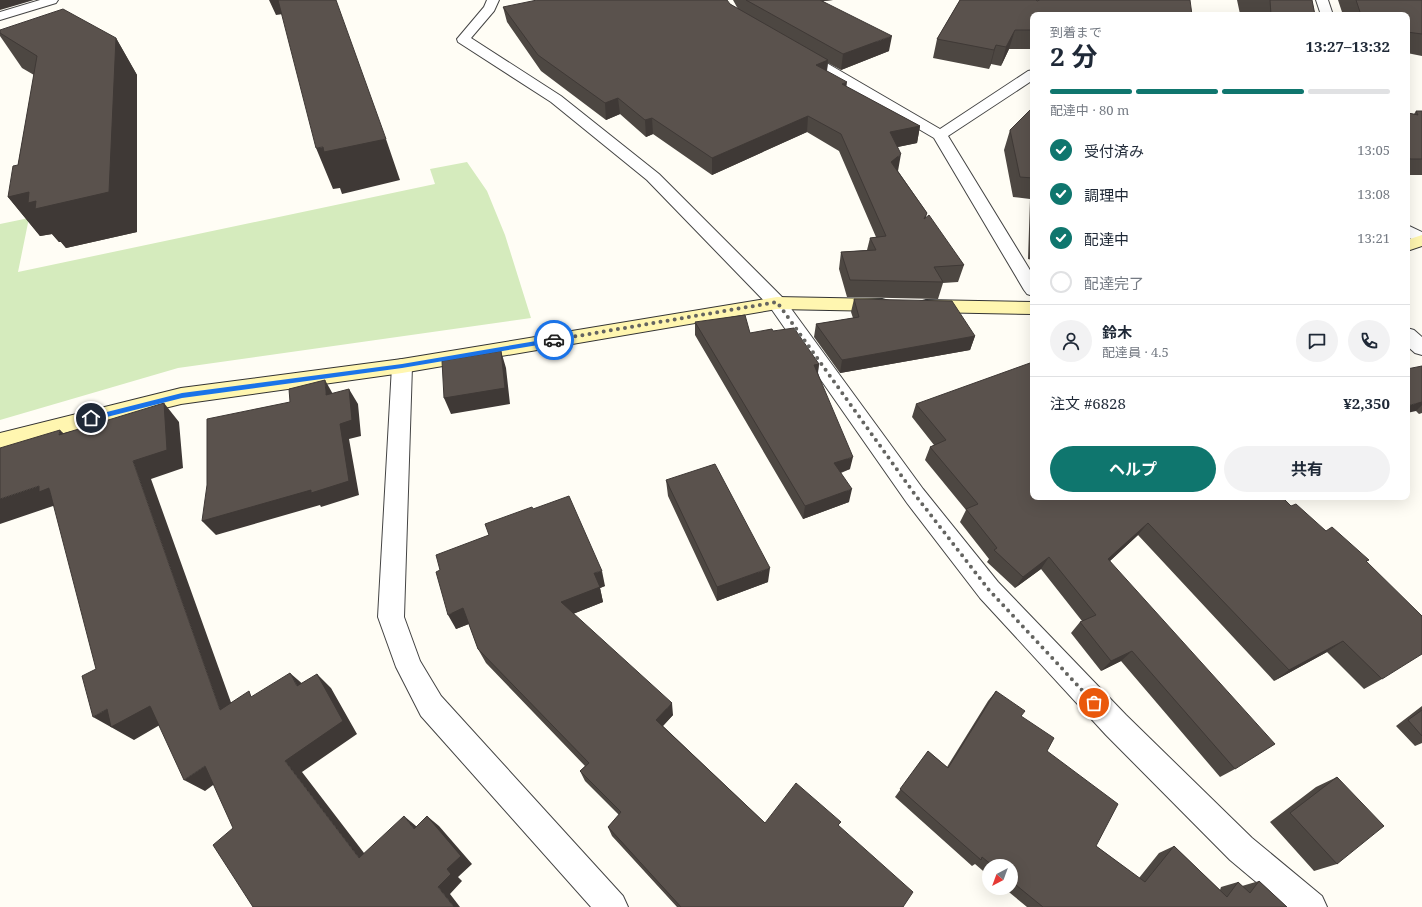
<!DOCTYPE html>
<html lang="ja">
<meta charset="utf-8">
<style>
body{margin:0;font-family:"Noto Serif","Noto Sans JP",serif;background:#f2f2f3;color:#1f2937;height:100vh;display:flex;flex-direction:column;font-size:15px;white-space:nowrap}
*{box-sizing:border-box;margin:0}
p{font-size:13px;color:#747a83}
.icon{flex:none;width:22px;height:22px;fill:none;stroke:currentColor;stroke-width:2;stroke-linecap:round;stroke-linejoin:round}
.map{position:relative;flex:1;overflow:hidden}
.sheet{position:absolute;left:1030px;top:12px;width:380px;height:488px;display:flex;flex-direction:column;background:#fff;border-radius:8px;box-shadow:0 4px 16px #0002}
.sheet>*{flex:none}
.needle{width:26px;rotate:221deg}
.controls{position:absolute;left:982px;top:859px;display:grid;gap:8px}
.controls a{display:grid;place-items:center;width:36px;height:36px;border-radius:50%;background:#fff;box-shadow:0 4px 16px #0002;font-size:20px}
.pin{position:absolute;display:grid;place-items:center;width:34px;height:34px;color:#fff;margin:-17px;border:2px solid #fff;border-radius:50%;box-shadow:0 1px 4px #0007}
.courier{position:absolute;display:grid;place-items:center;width:40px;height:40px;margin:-20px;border:3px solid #1a73e8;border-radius:50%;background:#fff;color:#222;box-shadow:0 1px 5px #0007}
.head em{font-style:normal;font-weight:700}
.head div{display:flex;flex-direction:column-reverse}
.head{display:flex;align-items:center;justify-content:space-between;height:68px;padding:0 20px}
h1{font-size:26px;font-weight:700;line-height:30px}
.bar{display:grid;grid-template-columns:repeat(4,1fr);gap:6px 4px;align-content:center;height:48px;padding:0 20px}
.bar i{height:5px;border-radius:3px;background:#e0e1e3}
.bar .current{background:#0f766e}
.bar p{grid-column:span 4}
.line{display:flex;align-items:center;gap:10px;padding:0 20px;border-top:1px solid #e0e1e3}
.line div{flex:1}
.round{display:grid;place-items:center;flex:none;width:42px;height:42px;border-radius:21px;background:#f2f2f3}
ol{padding:0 20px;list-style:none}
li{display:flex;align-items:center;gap:12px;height:44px}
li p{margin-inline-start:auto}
li .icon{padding:4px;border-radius:50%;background:#0f766e;color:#fff;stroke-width:4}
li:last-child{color:#747a83}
li i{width:22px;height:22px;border:2px solid #e0e1e3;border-radius:50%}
.action{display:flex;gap:8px;margin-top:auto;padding:8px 20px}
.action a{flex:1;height:46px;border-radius:24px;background:#0f766e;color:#fff;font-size:16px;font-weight:700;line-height:46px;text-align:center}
.action a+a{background:#f2f2f3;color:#1f2937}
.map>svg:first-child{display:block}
</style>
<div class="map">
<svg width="1422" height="907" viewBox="0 0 1422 907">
<rect width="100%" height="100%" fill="#fffdf5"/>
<!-- green -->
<path fill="#d5ebbd" d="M467,162l20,29 18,44 26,83 -353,50 -178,52v-196l29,-6 -11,54 417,-88 -5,-15z"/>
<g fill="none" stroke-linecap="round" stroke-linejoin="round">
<!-- street casing -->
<g stroke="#444" stroke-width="2">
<path id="street" d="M40,0h18l-2,3 -56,17v-8z
M487,0h12l-5,11 -23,27 90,58 98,78 125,125 139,190 75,93 128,133 126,123 70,58 5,11h-41l-56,-47 -124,-125 -126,-137 -73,-95 -137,-196 -123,-127 -96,-78 -93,-60 -1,-3 27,-32z
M1316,0h12l5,15h-12z
M801,50l5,1 134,78 88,-58 5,-1v10l-85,56 85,139v21l-6,-2 -3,-4 -90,-152 -138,-81 -2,-3 2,-3z
M1407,225l15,7v12l-15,-7z
M1407,328l7,2 8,7v18l-7,-2 -8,-7z
M402,359l7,2 3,5 -8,251 16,44 21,35 182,200 5,11h-37l-170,-191 -25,-49 -18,-50 14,-251 3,-5z"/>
</g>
<!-- secondary casing -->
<g stroke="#333" stroke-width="2">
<path id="secondary" d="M1422,235v11l-15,5v-11z
M777,297l105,2 7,2 2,4 -2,4 -7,2 -105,-2 -375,64 -221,31 -181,45v-16l181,-45 221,-29z
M926,300l107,2v12l-107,-2 -7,-2 -2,-4 2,-4z"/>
</g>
<!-- street -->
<use href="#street" fill="#fff" fill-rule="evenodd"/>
<!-- secondary -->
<use href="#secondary" fill="#fff6b0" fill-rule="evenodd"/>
</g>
<!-- wall -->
<path fill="#4d4742" d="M733,0h100l-10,1 66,50 -48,19 -13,-7 -1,8 20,16 73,39 -3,17 -19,4v24l29,42 -1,4 38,48 -6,17 -15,1 -5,16 -91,-2 -8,-28 2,-17 26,-2 3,-12 6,-1 -37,-86 -32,-19 -95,43 -59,-41 -7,3 -26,-23 -14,6 -65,-49 -34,-49 -4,-15 227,-3 8,5z
M960,0h230l-157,15v34h-24l-8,17 -10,-2 -2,5 -56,-11 4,-19z
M1237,0h75l3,15h-70l-5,-1z
M1338,0h84v56l-15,-3v-38h-64z
M0,30l116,8 21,37v157l-71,16 -5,-6h-2l-7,-8 -12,2 -32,-39 10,-32 16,-90 -12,-7 -22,-32z
M1033,107v153l-5,-1 2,-60 -17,-2 -9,-47 6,-20z
M1416,111h6v64h-15v-61l1,-1 6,1z
M854,299l121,37 -5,14 -130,23 -26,-36 2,-13 37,-6 -2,-6z
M695,322l55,11 23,-2 46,33 -1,9 32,96 -9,4 8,29 -46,17 -108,-184z
M1422,366v47l-3,1 -3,-3z
M916,404l117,93 258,9 35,25 43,29 -2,1 15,118 -18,10 -37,-37 -53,29 -136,-146 -28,26 125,208 -15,8 -99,-116 -20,10 -30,-38 9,-11 2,-1 -41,-52 -26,19 -28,-26 2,-3 -29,-37 6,-12 -41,-50 5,-13 4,-2 -22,-28z
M666,480l102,102 -51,19 -49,-105z
M533,509l72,77 -5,2 3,14 -30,12 100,101 -10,11 102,97 73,3 65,81h-226l-65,-71 -4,-9 11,-12 -34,-34 -5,-10 5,-5 -99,-103 -8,-14 -9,-25 -13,5 -16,-59 49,-35z
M996,691l25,25 26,35 49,95 43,32 20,-25 15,-7 46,44 1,-3 17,-5 4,4 17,-5 28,26h-260l-23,-19h7v-22h-22v10l-14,-12 -3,2 -77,-69 33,-46 19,16 41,-66z
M1422,706v37l-7,3 -19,-20z
M1337,777v87l-23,7 -44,-49 46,-35z"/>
<!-- shaded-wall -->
<path fill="#3f3936" d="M0,0h34l-34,10z
M269,0h11l3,14 -7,1z
M797,0h36l-36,4z
M1015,30l-6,19 -8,17 5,-19z
M892,36l-3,15 -48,19 2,-16z
M116,38l21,37v157l-71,16 -5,-6h-2l-7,-8 -12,2 -32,-39z
M996,45l-5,19 -2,5 5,-19z
M828,60l-2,16 -10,-11z
M847,82l-2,16 -3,-14z
M618,98l2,16 -14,6 -1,-17z
M808,116l-1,16 -95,43v-17z
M652,118l1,16 -7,3 -1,-17z
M920,126l-3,17 -30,6 3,-17z
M386,139l14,41 -58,14 -2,-6 -7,1 -17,-41 7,-1z
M901,154l-3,17 -7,-9z
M975,336l-5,14 -130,23 2,-13z
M501,351l5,17 4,36 -59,10 -7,-16z
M819,364l-2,13 -3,-12z
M325,380l9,16 -8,-1z
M349,389l9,15 3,32 -12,3 10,56 -38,12 -1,-2 -104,30 -14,-14 138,-97z
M1422,402v3l-6,6 -9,2v-7z
M164,403l15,19 4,46 -32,11 87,243 -18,-12 -87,-249z
M60,430l19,18 -20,-13z
M853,457l-3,12 -18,6 2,-12z
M39,486l10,2 7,17 -56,19v-25z
M852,489l-3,13 -46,17 2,-13z
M1148,523l-10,12 -39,36 9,-12z
M1049,557l-8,12 -26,19 8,-11z
M770,568l-2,14 -51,19v-14z
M602,571l3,15 -5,2 3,14 -38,15 -4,-15 33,-29z
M463,608l8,15 -15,6 -8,-14z
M1343,641l-16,11 -53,29 15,-11z
M1132,651l-11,10 -20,10 10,-10z
M290,673l15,13h-8z
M317,674l14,14 26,46 -55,38 72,94 -15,-8 -74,-97z
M672,703l1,12 -15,16 -2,-11z
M150,706l20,13 -36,21 -41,-23 14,-8z
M205,766l19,11 -19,14 -21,-11z
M404,816l12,10 11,12 -13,-9z
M427,816l12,10 33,38 -14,13 4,4 -12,13 10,13h-6l-16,-20 9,-18z"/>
<!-- building -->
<path fill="#5a524d" stroke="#3f3936" d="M278,0h58l50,139 -62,13 -1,-5 -7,1z
M537,0h190l3,4 98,56 -12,5 31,17 -5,2 78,42 -30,6 11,22 -10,8 36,51 -3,6 5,-4 35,50 -30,2 9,15 -93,-2 -9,-28 35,-2 -6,-12 16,-2 -45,-102 -33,-18 -96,42 -60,-40 -7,2 -27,-22 -13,5 -67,-48 -35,-48z
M746,0h74l72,36 -49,18z
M960,0h76l1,1 3,-1h150l2,15h-159v15h-18l-9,17 -10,-2 -2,5 -57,-11z
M1270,0h42l3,15h-44z
M1356,0h66v34l-15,-2v-17h-46z
M63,9l53,29 -7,154 -74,17 1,-8 -8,2 1,-11 -21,5 5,-31 5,-1 19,-109 -37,-23v-3z
M1033,107v71l-13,-1 -10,-47z
M1416,111h6v48h-12l-3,-8v-36h2l-1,-2 10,2z
M854,299l98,2 23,35 -133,24 -26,-36 43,-7z
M745,315l5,18 22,-4 1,2 21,-3 25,36 -5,1 39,92 -19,6 18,26 -47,17 -110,-184z
M501,351l4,37 -61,10 -2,-37z
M1030,363l3,5v129h249l9,9 5,-2 30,27 6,-4 37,33 -3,1 56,55v38l-40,25 -39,-38 -54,29 -141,-147 -40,36 167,185 -40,25 -103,-118 -21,10 -31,-39 16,-7 -47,-58 -26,20 -29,-27 3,-2 -31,-39 12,-5 -48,-57 16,-7 -30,-36z
M1422,366v36l-15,4v-37z
M325,380l1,15 23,-6 3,31 -12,4 9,57 -38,12v-3l-109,31 5,-36v-66l83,-17 -1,-13z
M164,403l3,47 -34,11 87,249 29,-19 2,6 39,-24 7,13 20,-12 26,47 -58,40 74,97 45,-42 10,13 13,-13 34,40 -14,13 4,5 -13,13 16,20h-201l-40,-62 20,-17 -28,-62 -21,14 -34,-74 -39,21 -4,-18 -14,8 -11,-41 14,-7 -47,-181 -10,4v-6l-39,13v-51l60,-18 -1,5z
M715,464l55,104 -53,19 -51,-107z
M569,496l33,75 -8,2 6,14 -39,15 111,101 -16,17 109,103 31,-40 45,39 -3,3 75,67 -10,15h-222l-73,-80 13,-15 -41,-41 9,-8 -111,-114 -15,-41 -15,7 -12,-43 4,-2 -4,-15 53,-20 -4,-11 47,-17 1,2z
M996,691l29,20 -4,5 33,22 -7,13 71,53 -22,42 49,36 29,-36 53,51 11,-15 12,11 9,-12 28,26h-244l-32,-26v-15h-18l-11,-9 -1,3 -81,-71 28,-38 20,17z
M1422,710v26l-14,-16z
M1337,777l47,49 -47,38 -47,-51z"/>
<!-- route -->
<path fill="#1a73e8" d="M554,338l2,1v3l-154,26 -220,30 -91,23 -3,-3 3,-2 91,-23 220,-29z"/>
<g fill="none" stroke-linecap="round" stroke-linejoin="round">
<!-- done -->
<path stroke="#646461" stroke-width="4" stroke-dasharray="0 7.2" d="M554,340l223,-38 139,194 73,94 105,113"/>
</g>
</svg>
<div class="controls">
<a><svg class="needle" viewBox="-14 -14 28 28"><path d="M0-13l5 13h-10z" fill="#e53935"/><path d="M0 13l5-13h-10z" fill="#747a83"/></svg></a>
</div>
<div class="pin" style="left:1094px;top:703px;background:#ea580c"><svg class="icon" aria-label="bag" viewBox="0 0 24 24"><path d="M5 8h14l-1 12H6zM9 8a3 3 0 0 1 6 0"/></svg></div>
<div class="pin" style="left:91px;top:418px;background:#1f2937"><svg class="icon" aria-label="home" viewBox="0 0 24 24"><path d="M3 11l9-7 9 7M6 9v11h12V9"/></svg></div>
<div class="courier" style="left:554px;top:340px"><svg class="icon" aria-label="car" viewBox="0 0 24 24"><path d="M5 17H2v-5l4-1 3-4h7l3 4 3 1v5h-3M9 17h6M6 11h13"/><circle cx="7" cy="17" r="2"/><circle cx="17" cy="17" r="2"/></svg></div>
<section class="sheet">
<div class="head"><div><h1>2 分</h1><p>到着まで</p></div><em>13:27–13:32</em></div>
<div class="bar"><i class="current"></i><i class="current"></i><i class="current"></i><i></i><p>配達中 · 80 m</p></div>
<ol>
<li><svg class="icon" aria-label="check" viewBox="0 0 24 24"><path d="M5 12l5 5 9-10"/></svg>受付済み<p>13:05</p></li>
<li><svg class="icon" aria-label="check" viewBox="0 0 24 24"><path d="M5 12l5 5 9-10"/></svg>調理中<p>13:08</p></li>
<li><svg class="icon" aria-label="check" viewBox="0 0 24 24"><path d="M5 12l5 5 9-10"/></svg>配達中<p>13:21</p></li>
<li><i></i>配達完了</li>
</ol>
<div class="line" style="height:72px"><a class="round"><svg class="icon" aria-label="person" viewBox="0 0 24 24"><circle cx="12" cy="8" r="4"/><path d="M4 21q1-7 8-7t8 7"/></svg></a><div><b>鈴木</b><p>配達員 · 4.5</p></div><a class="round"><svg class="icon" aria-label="chat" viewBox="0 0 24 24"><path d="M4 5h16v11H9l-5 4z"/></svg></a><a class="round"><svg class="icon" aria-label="phone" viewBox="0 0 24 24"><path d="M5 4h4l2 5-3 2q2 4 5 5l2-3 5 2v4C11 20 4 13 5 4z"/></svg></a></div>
<div class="line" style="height:52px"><div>注文 #6828</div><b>¥2,350</b></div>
<div class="action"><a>ヘルプ</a><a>共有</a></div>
</section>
</div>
